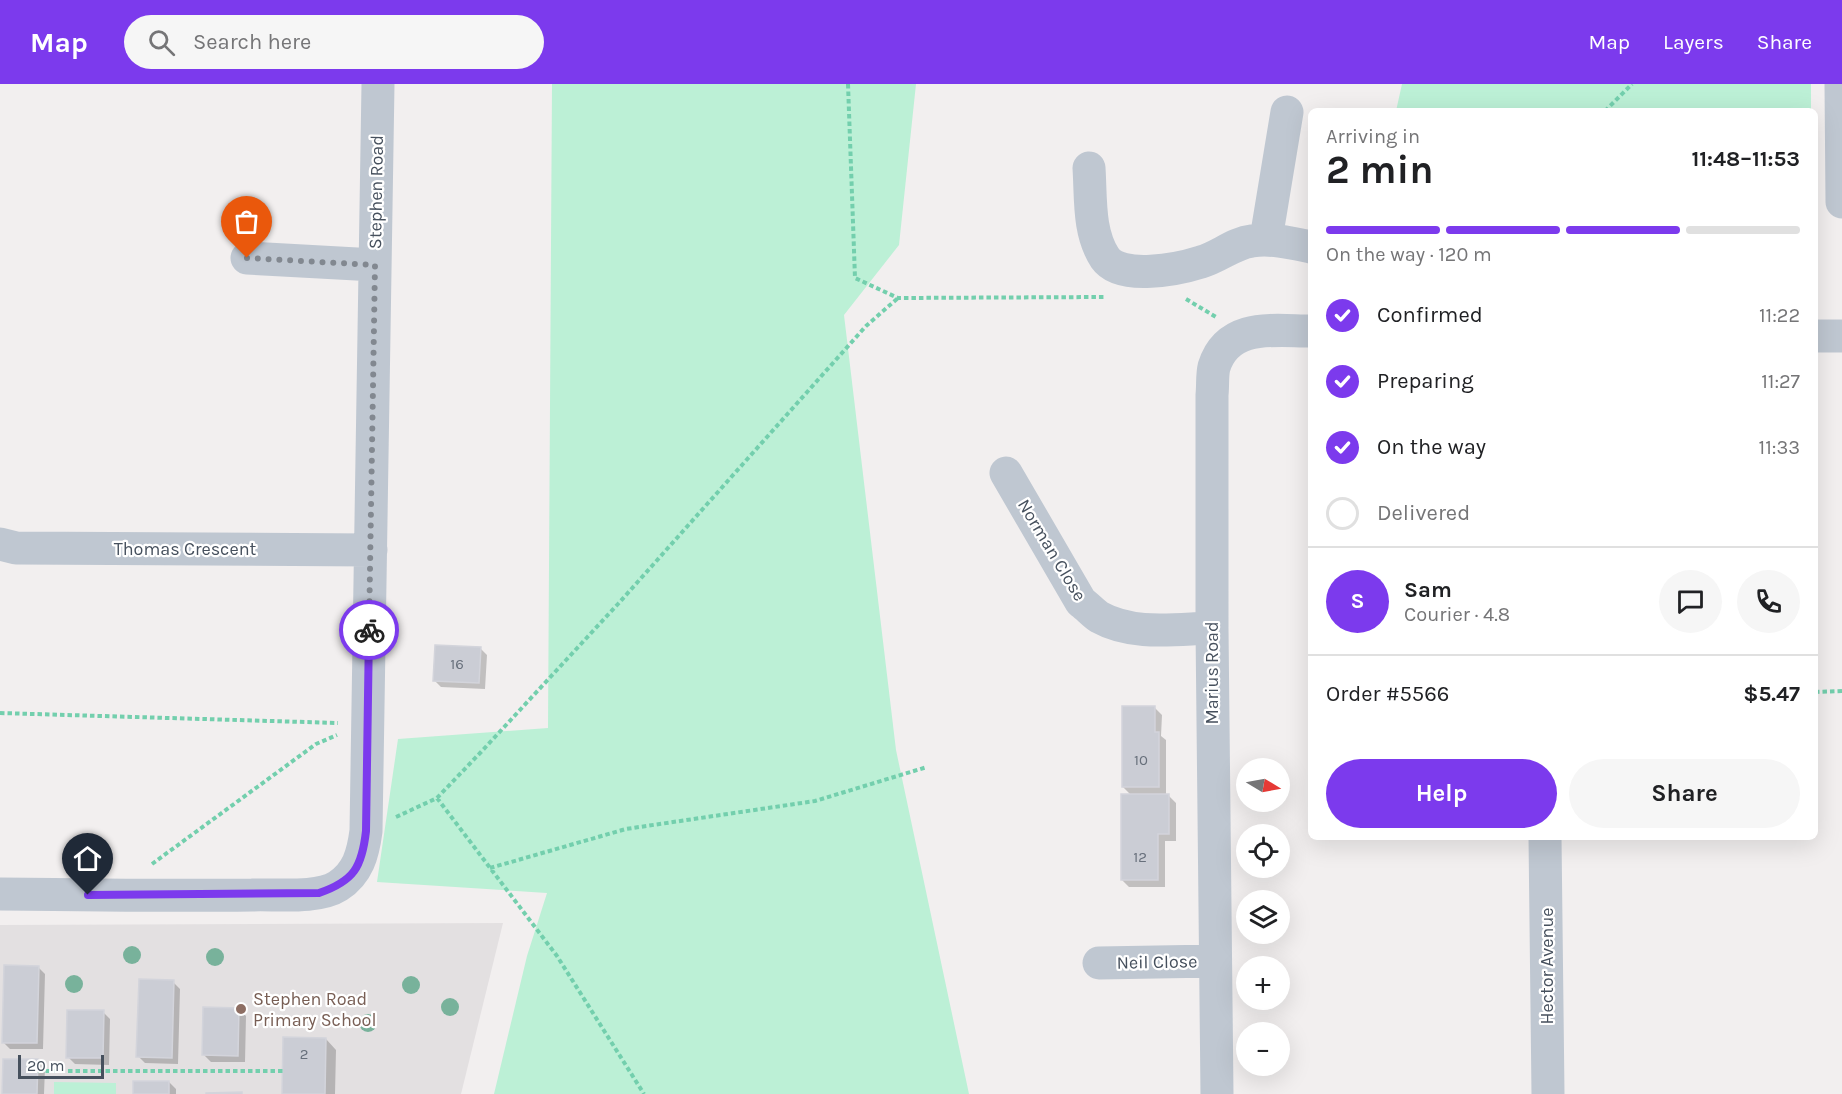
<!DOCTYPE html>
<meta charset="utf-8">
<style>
body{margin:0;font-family:Karla,sans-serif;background:#f6f6f6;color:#202124;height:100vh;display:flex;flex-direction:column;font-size:22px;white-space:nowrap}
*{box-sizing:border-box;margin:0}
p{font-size:20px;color:#757577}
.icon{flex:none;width:33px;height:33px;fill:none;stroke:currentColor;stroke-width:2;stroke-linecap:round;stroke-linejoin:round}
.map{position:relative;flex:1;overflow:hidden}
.side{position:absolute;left:1308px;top:24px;width:510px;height:732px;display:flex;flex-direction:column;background:#fff;border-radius:9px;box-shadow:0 6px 24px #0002}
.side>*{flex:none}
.needle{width:39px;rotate:100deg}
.tools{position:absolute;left:1236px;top:674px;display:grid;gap:12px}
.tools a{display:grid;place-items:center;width:54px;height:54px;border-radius:50%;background:#fff;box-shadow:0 6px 24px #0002;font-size:30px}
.scale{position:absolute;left:18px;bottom:15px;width:86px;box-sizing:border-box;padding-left:6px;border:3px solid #46505d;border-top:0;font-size:16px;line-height:21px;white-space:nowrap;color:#46505d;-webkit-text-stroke:4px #fff;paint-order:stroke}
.pin{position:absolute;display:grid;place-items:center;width:51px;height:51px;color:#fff;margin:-62px -26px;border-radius:50% 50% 50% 0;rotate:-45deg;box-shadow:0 0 6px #0007}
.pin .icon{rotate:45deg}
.courier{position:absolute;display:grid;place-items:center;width:60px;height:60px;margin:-30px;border:4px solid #7c3aed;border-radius:50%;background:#fff;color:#222;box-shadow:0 2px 8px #0007}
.overview em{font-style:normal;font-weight:700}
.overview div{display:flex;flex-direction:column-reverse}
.overview{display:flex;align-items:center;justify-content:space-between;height:102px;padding:0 18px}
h1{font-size:39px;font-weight:700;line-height:45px}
.bar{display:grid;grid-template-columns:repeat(4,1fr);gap:9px 6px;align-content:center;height:72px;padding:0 18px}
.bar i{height:8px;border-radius:4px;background:#e0e0e0}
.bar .on{background:#7c3aed}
.bar p{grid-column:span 4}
.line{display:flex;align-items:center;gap:15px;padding:0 18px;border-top:2px solid #e0e0e0}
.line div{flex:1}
.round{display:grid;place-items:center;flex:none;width:63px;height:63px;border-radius:32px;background:#f6f6f6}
ol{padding:0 18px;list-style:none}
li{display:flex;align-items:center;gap:18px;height:66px}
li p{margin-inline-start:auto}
li .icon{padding:6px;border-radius:50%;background:#7c3aed;color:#fff;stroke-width:4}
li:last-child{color:#757577}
li i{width:33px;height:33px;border:3px solid #e0e0e0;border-radius:50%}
.cta{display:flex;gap:12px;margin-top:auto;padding:12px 18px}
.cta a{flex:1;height:69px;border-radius:36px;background:#7c3aed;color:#fff;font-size:24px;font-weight:700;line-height:69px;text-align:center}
.cta a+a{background:#f6f6f6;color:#202124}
header{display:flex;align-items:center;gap:36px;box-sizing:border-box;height:84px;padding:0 30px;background:#7c3aed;color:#fff}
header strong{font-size:28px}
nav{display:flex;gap:33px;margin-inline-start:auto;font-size:21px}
.search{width:420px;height:54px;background:#f6f6f6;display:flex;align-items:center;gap:15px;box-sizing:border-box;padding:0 21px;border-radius:33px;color:#757577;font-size:22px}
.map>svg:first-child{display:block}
</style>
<header>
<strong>Map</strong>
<div class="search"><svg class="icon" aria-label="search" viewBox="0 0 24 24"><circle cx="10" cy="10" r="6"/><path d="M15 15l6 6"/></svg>Search here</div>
<nav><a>Map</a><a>Layers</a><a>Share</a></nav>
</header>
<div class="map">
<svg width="1842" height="1010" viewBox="0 0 1842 1010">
<rect width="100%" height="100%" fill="#f2efef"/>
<!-- education -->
<path fill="#e3e0e1" d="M503,839l-42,171h-461v-169z"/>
<!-- green -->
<path fill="#bcf0d6" d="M552,0h364l-17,161 -55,70 52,435 73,344h-475l33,-138 20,-63 -170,-11 21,-143 150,-11z
M1402,0h409v27h-415z
M54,998l62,1v11h-62z"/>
<!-- shadow -->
<path fill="#0003" d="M480,564l7,7 -2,34 -44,-2 -6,-6z
M1155,624l7,7 -1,21 5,4v56h3l7,7v38h-11v46h-36l-7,-7 10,-84 -9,-9z
M38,883l7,7 -2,75h-33l-7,-7z
M173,898l7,7 -2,75 -33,-1 -7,-7z
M239,925l7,7 -1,46h-34l-7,-7z
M103,928l7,7 -1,46 -34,-1 -7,-7z
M326,955l10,11 -1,44h-51z
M38,977l7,7 -1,26h-40z
M169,998l7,7v5h-42z"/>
<!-- building -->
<path fill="#cbcdd5" stroke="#d3d4db" stroke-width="1.5" d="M435,561l46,2 -2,36 -46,-2z
M1122,622h33v26h4v55h-37z
M1121,710h48v40h-11v46h-37z
M4,881l35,1 -2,77h-35z
M139,895l35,1 -2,78 -36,-1z
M203,923l36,1 -1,48 -36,-1z
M67,926h37l-1,48h-37z
M283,953l43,1 -1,56h-43z
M3,975h35l-1,35h-35z
M133,997h36v13h-36z
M242,1008v2h-36v-1z"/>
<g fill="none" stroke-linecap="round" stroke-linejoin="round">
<!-- path -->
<path stroke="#73cfad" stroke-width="4" stroke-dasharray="4.5 3" stroke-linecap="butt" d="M848,0l7,194 43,20 206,-1
M1605,27l27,-27
M1186,215l30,18
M1815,608l27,-1
M0,629l338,10
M437,714l120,158 87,138
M396,733l41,-19 44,-46 137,-148 248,-278 32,-28
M152,780l164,-120 21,-9
M490,784l136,-39 189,-28 112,-34
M38,987h245"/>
<!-- minor -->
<path stroke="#bfc7d1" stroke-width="33" d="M1841,0l1,118
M1089,84c2,30 -1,64 16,90 16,23 74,11 96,4 18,-5 33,-19 51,-21 19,-3 40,2 59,6
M1266,155l21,-127
M247,174l128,7
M1815,252h27
M1006,389l75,129c6,4 12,11 18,15 34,19 76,12 113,11
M0,460l16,4 355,2
M1545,753l3,257
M0,810c84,1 168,2 252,1 24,-1 66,4 86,-9 20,-13 25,-32 28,-55l12,-747
M1099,879l116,-2
M1217,1010l-5,-466v-233c1,-9 0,-20 2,-28 14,-45 61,-36 97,-36"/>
</g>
<!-- trees -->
<g fill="#78b29b">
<circle cx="132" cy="871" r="9"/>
<circle cx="215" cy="873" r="9"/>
<circle cx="74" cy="900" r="9"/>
<circle cx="411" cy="901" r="9"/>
<circle cx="450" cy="923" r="9"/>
<circle cx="368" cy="939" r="9"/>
</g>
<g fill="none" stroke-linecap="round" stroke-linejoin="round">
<!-- done -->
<path stroke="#828890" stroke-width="6" stroke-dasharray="0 10.8" d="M247,174l128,7 -6,365"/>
<!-- route -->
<path stroke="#7c3aed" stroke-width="8" d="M88,811l231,-2c35,-12 43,-26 47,-62l3,-201"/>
</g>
<!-- markers -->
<circle fill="#8d6e63" stroke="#fff" stroke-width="2" cx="241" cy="925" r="6"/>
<g text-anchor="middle" stroke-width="4.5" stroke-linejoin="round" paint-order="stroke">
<!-- number labels -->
<g font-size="15" fill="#676f7b">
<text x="457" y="585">16</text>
<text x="1141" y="681">10</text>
<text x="1140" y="778">12</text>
<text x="304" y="975">2</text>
</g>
<!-- street labels -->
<g font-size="18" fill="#46505d" stroke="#fff">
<text transform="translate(376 108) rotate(-89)" y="6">Stephen Road</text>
<text x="185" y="471">Thomas Crescent</text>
<text transform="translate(1052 466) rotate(59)" y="6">Norman Close</text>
<text transform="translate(1212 589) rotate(-90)" y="6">Marius Road</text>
<text transform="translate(1157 878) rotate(-1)" y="6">Neil Close</text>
<text transform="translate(1547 882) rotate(-90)" y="6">Hector Avenue</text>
</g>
<!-- education labels -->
<g font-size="18" fill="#785e54" stroke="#fff" text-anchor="start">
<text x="253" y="921">Stephen Road<tspan x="253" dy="21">Primary School</tspan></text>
</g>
</g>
</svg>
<div class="tools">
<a><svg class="needle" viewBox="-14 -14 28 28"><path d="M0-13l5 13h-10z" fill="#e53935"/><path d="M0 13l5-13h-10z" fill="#757577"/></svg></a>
<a><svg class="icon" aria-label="locate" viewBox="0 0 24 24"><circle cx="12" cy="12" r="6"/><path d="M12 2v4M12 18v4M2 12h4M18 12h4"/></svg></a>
<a><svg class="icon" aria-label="layers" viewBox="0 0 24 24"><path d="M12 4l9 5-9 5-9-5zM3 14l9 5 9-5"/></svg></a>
<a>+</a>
<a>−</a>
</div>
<div class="scale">20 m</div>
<div class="pin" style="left:247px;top:174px;background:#ea580c"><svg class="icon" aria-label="bag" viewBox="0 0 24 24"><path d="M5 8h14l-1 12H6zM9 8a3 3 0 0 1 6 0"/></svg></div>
<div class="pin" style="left:88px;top:811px;background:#1f2937"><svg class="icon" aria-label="home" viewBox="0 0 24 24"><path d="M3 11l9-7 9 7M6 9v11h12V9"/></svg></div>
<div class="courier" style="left:369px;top:546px"><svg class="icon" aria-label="bike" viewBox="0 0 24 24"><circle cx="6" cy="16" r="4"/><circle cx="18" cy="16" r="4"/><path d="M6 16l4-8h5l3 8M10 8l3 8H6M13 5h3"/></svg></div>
<section class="side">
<div class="overview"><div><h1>2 min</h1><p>Arriving in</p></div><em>11:48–11:53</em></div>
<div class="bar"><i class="on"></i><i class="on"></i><i class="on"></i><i></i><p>On the way · 120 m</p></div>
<ol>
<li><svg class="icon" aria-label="check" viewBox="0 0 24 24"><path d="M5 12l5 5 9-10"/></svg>Confirmed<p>11:22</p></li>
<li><svg class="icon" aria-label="check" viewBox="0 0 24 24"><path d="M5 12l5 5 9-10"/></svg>Preparing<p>11:27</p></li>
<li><svg class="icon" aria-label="check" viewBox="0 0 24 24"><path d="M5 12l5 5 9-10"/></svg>On the way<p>11:33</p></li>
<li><i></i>Delivered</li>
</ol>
<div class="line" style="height:108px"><b class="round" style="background:#7c3aed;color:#fff">S</b><div><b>Sam</b><p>Courier · 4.8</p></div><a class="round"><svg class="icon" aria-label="chat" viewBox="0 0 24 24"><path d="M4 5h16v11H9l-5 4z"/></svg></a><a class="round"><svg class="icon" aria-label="phone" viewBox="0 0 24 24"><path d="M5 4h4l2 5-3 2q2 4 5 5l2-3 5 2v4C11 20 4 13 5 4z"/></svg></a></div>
<div class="line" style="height:78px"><div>Order #5566</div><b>$5.47</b></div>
<div class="cta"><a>Help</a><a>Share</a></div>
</section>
</div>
